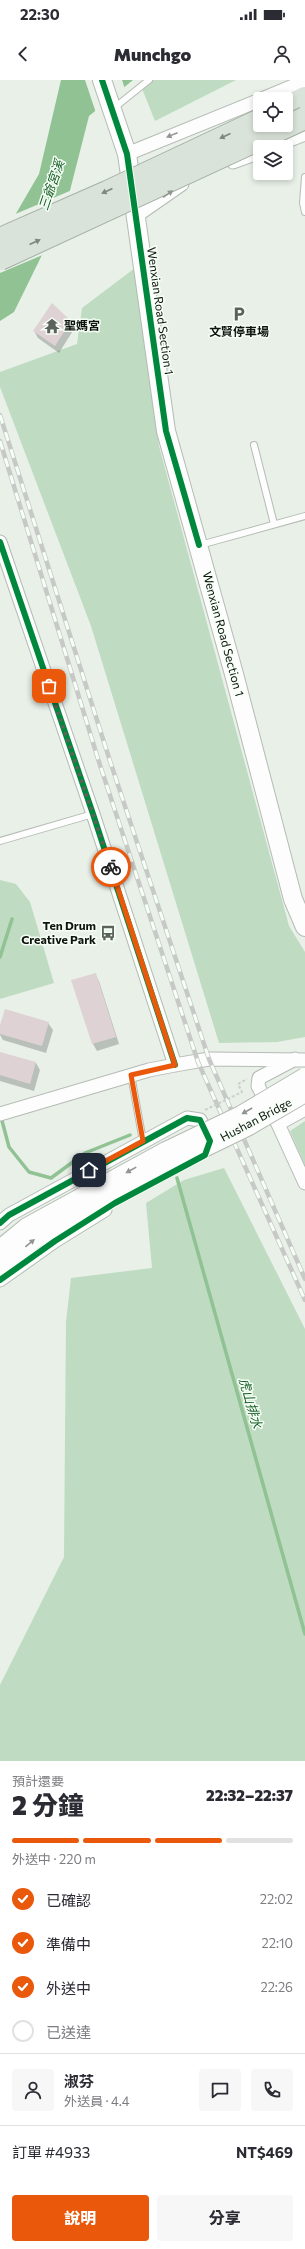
<!DOCTYPE html>
<html lang="zh-TW">
<meta charset="utf-8">
<style>
body{margin:0;font-family:Commissioner,"Noto Sans TC",sans-serif;background:#f7f7f7;color:#2b2b33;height:100vh;display:flex;flex-direction:column;font-size:15px;white-space:nowrap}
*{box-sizing:border-box;margin:0}
p{font-size:13px;color:#7c7c81}
.icon{flex:none;width:22px;height:22px;fill:none;stroke:currentColor;stroke-width:2;stroke-linecap:round;stroke-linejoin:round}
.map{position:relative;height:1681px;overflow:hidden}
.details{display:flex;flex-direction:column;background:#fff;flex:1}
.details>*{flex:none}
.fabs{position:absolute;left:253px;top:12px;display:grid;gap:8px}
.fabs a{display:grid;place-items:center;width:40px;height:40px;border-radius:4px;background:#fff;box-shadow:0 2px 6px #0003;font-size:20px}
.pin{position:absolute;display:grid;place-items:center;width:34px;height:34px;color:#fff;margin:-17px;border-radius:8px;box-shadow:0 2px 6px #0006}
.courier{position:absolute;display:grid;place-items:center;width:40px;height:40px;margin:-20px;border:3px solid #ea580c;border-radius:50%;background:#fff;color:#222;box-shadow:0 1px 5px #0007}
.head em{font-style:normal;font-weight:800}
.head div{display:flex;flex-direction:column-reverse}
.head{display:flex;align-items:center;justify-content:space-between;height:68px;padding:0 12px}
h1{font-size:26px;font-weight:800;line-height:30px}
.bar{display:grid;grid-template-columns:repeat(4,1fr);gap:6px 4px;align-content:center;height:48px;padding:0 12px}
.bar i{height:5px;border-radius:3px;background:#e1e1e2}
.bar .on{background:#ea580c}
.bar p{grid-column:span 4}
.line{display:flex;align-items:center;gap:10px;padding:0 12px;border-top:1px solid #e1e1e2}
.line div{flex:1}
.round{display:grid;place-items:center;flex:none;width:42px;height:42px;border-radius:4px;background:#f7f7f7}
ol{padding:0 12px;list-style:none}
li{display:flex;align-items:center;gap:12px;height:44px}
li p{margin-inline-start:auto}
li .icon{padding:4px;border-radius:50%;background:#ea580c;color:#fff;stroke-width:4}
li:last-child{color:#7c7c81}
li i{width:22px;height:22px;border:2px solid #e1e1e2;border-radius:50%}
.primary-button{display:flex;gap:8px;margin-top:auto;padding:8px 12px}
.primary-button a{flex:1;height:46px;border-radius:4px;background:#ea580c;color:#fff;font-size:16px;font-weight:800;line-height:46px;text-align:center}
.primary-button a+a{background:#f7f7f7;color:#2b2b33}
.status{display:flex;justify-content:space-between;align-items:center;height:28px;padding:0 20px;background:#fff;direction:ltr}
.status svg{height:11px;fill:currentColor}
header{display:flex;justify-content:space-between;align-items:center;height:52px;padding:0 12px;background:#fff;font-size:18px;font-weight:800}
.map>svg:first-child{display:block}
</style>
<div class="status"><b>22:30</b><svg viewBox="0 0 49 12"><path d="M0 12V9h3v3zM5 12V6h3v6zM10 12V3h3v9zM15 12V0h3v12zM26 1h20v11H26zM47 4h2v5h-2z"/></svg></div>
<header><svg class="icon" aria-label="back" viewBox="0 0 24 24"><path d="M15 5l-7 7 7 7"/></svg>Munchgo<svg class="icon" aria-label="person" viewBox="0 0 24 24"><circle cx="12" cy="8" r="4"/><path d="M4 21q1-7 8-7t8 7"/></svg></header>
<div class="map">
<svg width="305" height="1681" viewBox="0 0 305 1681">
<rect width="100%" height="100%" fill="#e8f0e8"/>
<!-- green -->
<path fill="#bfdbc1" d="M149,0h87l-81,41 -14,-35z
M135,188l24,178 130,480 16,26v85l-28,5 -58,1 -128,-417 -91,-239v-15l77,-28 5,-36z
M0,800l16,4 14,18 24,81 -54,16z
M305,1041v44l-15,-34z
M224,1088l81,161v432h-305v-76l64,-128 2,-235 5,-44 81,-10 -6,-65 38,-23z"/>
<!-- water -->
<path fill="#90c294" d="M61,0h72l-44,36 -23,90 -52,106 -14,9v-80l39,-67z"/>
<!-- pier -->
<path fill="#e8f0e8" d="M85,0h37l3,9 -29,24z
M72,110l-4,17 -23,47 -45,19v-36l13,-22z"/>
<!-- shadow -->
<path fill="#0003" d="M70,241l4,8 -15,24 -21,-15 -4,-7z
M95,894l4,7 20,63 -22,7 -4,-7z
M48,943l5,7 -7,23 -43,-13 -3,-5v-6z
M0,973l36,10 4,7 -6,21 -34,-10z"/>
<g fill="none" stroke-linecap="round" stroke-linejoin="round">
<!-- stream -->
<path stroke="#90c294" stroke-width="3.5" d="M0,877l12,-38
M1,1037l8,30 20,25 22,6 34,-25 45,-18
M177,1098l128,456"/>
</g>
<!-- building -->
<path fill="#dfd2d4" d="M52,223l19,18 -16,25 -22,-15z
M96,893l20,64 -24,7 -21,-64z
M5,929l44,13 -7,24 -42,-12v-9z
M0,972l36,10 -6,22 -30,-9z"/>
<g fill="none" stroke-linecap="round" stroke-linejoin="round">
<!-- lane casing -->
<g stroke="#b5bbb5" stroke-width="8">
<path id="lane" d="M114,28l35,-28
M305,97l-2,26 2,9
M254,365l20,79
M200,465l105,-29
M0,761l93,-27
M131,995l12,66"/>
</g>
<!-- street casing -->
<g stroke="#b5bbb5" stroke-width="15">
<path id="street" d="M262,19l43,-18
M272,67l33,-13
M127,74l133,-54
M233,82l27,-10
M136,136l46,-32
M0,462l93,272 82,251
M295,979l-36,19 -1,8 20,38 27,-15
M0,1034l149,-44 26,-5 34,-6 96,1
M278,1044l27,59
M0,1143l9,-8 178,-97 13,2 10,19
M0,1200l55,-39 50,-31"/>
</g>
<!-- secondary casing -->
<g stroke="#b5bbb5" stroke-width="20">
<path id="secondary" d="M102,0l25,74 39,277 68,243 59,225 12,28"/>
</g>
<!-- highway casing -->
<g stroke="#a4b0a4" stroke-width="24">
<path id="highway" d="M286,27l19,-9"/>
</g>
<!-- path -->
<path stroke="#cccfcc" stroke-width="2" stroke-dasharray="3 2" stroke-linecap="butt" d="M238,1004l9,-5"/>
<!-- lane -->
<use href="#lane" stroke="#fcfdfc" stroke-width="6"/>
<!-- street -->
<use href="#street" stroke="#fcfdfc" stroke-width="13"/>
<!-- secondary -->
<use href="#secondary" stroke="#fcfdfc" stroke-width="18"/>
<!-- highway -->
<use href="#highway" stroke="#dae3da" stroke-width="22"/>
<!-- rail casing -->
<g stroke="#c6c9c6" stroke-width="4.5">
<path id="rail" d="M0,335l110,346 99,298 96,220
M0,361l99,321 99,300 107,238"/>
</g>
<!-- rail -->
<use href="#rail" stroke="#f6fff6" stroke-width="3" stroke-dasharray="9" stroke-linecap="butt"/>
<!-- secondary-bridge casing -->
<g stroke="#b5bbb5" stroke-width="20" stroke-linecap="butt">
<path id="secondary-bridge" d="M0,1169l27,-22 139,-76 75,-36 64,-38
M0,1187l35,-28 138,-76 74,-36 58,-34"/>
</g>
<!-- highway-bridge casing -->
<g stroke="#a4b0a4" stroke-width="24" stroke-linecap="butt">
<path id="highway-bridge" d="M0,159l107,-47 153,-72
M0,179l305,-141"/>
</g>
<!-- path-bridge -->
<path stroke="#cccfcc" stroke-width="2" stroke-dasharray="3 2" stroke-linecap="butt" d="M205,1030l37,-18 -4,-8"/>
<!-- secondary-bridge -->
<use href="#secondary-bridge" stroke="#fcfdfc" stroke-width="18"/>
<!-- highway-bridge -->
<use href="#highway-bridge" stroke="#dae3da" stroke-width="22"/>
<!-- cycleway casing -->
<g stroke="#f6fff6" stroke-width="8">
<path id="cycleway" d="M102,0l25,74 39,277 33,114
M0,462l93,272 82,251
M0,1143l9,-8 178,-97 13,2 10,21 -5,14 -90,48 -60,38 -55,39"/>
</g>
<!-- cycleway -->
<use href="#cycleway" stroke="#00873e" stroke-width="6"/>
</g>
<!-- one-way arrows -->
<defs><path id="oneway-solid" d="M-6-.8H1V-3.2L6.5 0L1 3.2V.8H-6Z"/></defs>
<g fill="#919491">
<use href="#oneway-solid" transform="translate(172 55) rotate(158)"/>
<use href="#oneway-solid" transform="translate(168 114) rotate(-34)"/>
<use href="#oneway-solid" transform="translate(247 1031) rotate(150)"/>
<use href="#oneway-solid" transform="translate(131 1090) rotate(151)"/>
<use href="#oneway-solid" transform="translate(30 1163) rotate(-39)"/>
</g>
<g fill="#7f867f">
<use href="#oneway-solid" transform="translate(225 56) rotate(155)"/>
<use href="#oneway-solid" transform="translate(107 111) rotate(155)"/>
<use href="#oneway-solid" transform="translate(35 162) rotate(-25)"/>
</g>
<g fill="none" stroke-linecap="round" stroke-linejoin="round">
<!-- done -->
<path stroke="#5b615b" stroke-width="4" stroke-dasharray="0 7.2" d="M49,606l62,181"/>
<!-- route -->
<path stroke="#ea580c" stroke-width="5" d="M89,1090l54,-29 -12,-66 44,-10 -64,-198"/>
</g>
<!-- icons -->
<defs>
<g id="parking-bare" transform="scale(1.2)"><path d="M-3.5-5.5H1a3.5 3.5 0 0 1 0 7H-1V5.5H-3.5ZM-1-3.4V-.6H.8a1.4 1.4 0 0 0 0-2.8Z" fill="#5b615b" stroke="#f6fff6" stroke-width="2.5" paint-order="stroke"/></g>
<g id="temple-bare" transform="scale(1.2)"><path d="M0-6L5-2H3V0L6.5 2.5H4V6H1.5V3h-3V6H-4V2.5H-6.5L-3 0V-2H-5Z" fill="#5b615b" stroke="#f6fff6" stroke-width="2.5" paint-order="stroke"/></g>
<g id="bus-bare" transform="scale(1.2)"><path d="M-5-6H5V4H4V6H2V4H-2V6H-4V4H-5ZM-3.5-4V0h7V-4ZM-3.5 1.2v1.5H-2V1.2ZM2 1.2v1.5H3.5V1.2Z" fill="#5b615b" stroke="#f6fff6" stroke-width="2.5" paint-order="stroke"/></g>
</defs>
<g fill-rule="evenodd">
<use href="#parking-bare" x="239" y="234"/>
<use href="#temple-bare" x="52" y="246"/>
<use href="#bus-bare" x="108" y="853"/>
</g>
<g text-anchor="middle" stroke-width="3" stroke-linejoin="round" paint-order="stroke">
<!-- street labels -->
<g font-size="12" fill="#0f140f" stroke="#f6fff6">
<text transform="translate(160 231) rotate(82)" y="4">Wenxian Road Section 1</text>
<text transform="translate(223 554) rotate(75)" y="4">Wenxian Road Section 1</text>
<text transform="translate(256 1040) rotate(-28)" y="4">Hushan Bridge</text>
</g>
<!-- poi labels -->
<g font-size="12" font-weight="bold" fill="#0f140f" stroke="#f6fff6" text-anchor="start">
<text x="64" y="250">聖媽宮</text>
<text x="239" y="256" text-anchor="middle">文賢停車場</text>
<text x="96" y="850" text-anchor="end">Ten Drum<tspan x="96" dy="14">Creative Park</tspan></text>
</g>
<!-- water labels -->
<g font-size="13" font-style="italic" fill="#155d23" stroke="#f6fff6">
<text transform="translate(51 105) rotate(-71)" y="5">三爺宮溪</text>
<text transform="translate(251 1323) rotate(74)" y="5">虎山排水</text>
</g>
</g>
</svg>
<div class="fabs">
<a><svg class="icon" aria-label="locate" viewBox="0 0 24 24"><circle cx="12" cy="12" r="6"/><path d="M12 2v4M12 18v4M2 12h4M18 12h4"/></svg></a>
<a><svg class="icon" aria-label="layers" viewBox="0 0 24 24"><path d="M12 4l9 5-9 5-9-5zM3 14l9 5 9-5"/></svg></a>
</div>
<div class="pin" style="left:49px;top:606px;background:#ea580c"><svg class="icon" aria-label="bag" viewBox="0 0 24 24"><path d="M5 8h14l-1 12H6zM9 8a3 3 0 0 1 6 0"/></svg></div>
<div class="pin" style="left:89px;top:1090px;background:#1f2937"><svg class="icon" aria-label="home" viewBox="0 0 24 24"><path d="M3 11l9-7 9 7M6 9v11h12V9"/></svg></div>
<div class="courier" style="left:111px;top:787px"><svg class="icon" aria-label="bike" viewBox="0 0 24 24"><circle cx="6" cy="16" r="4"/><circle cx="18" cy="16" r="4"/><path d="M6 16l4-8h5l3 8M10 8l3 8H6M13 5h3"/></svg></div>
</div>
<section class="details">
<div class="head"><div><h1>2 分鐘</h1><p>預計還要</p></div><em>22:32–22:37</em></div>
<div class="bar"><i class="on"></i><i class="on"></i><i class="on"></i><i></i><p>外送中 · 220 m</p></div>
<ol>
<li><svg class="icon" aria-label="check" viewBox="0 0 24 24"><path d="M5 12l5 5 9-10"/></svg>已確認<p>22:02</p></li>
<li><svg class="icon" aria-label="check" viewBox="0 0 24 24"><path d="M5 12l5 5 9-10"/></svg>準備中<p>22:10</p></li>
<li><svg class="icon" aria-label="check" viewBox="0 0 24 24"><path d="M5 12l5 5 9-10"/></svg>外送中<p>22:26</p></li>
<li><i></i>已送達</li>
</ol>
<div class="line" style="height:72px"><a class="round"><svg class="icon" aria-label="person" viewBox="0 0 24 24"><circle cx="12" cy="8" r="4"/><path d="M4 21q1-7 8-7t8 7"/></svg></a><div><b>淑芬</b><p>外送員 · 4.4</p></div><a class="round"><svg class="icon" aria-label="chat" viewBox="0 0 24 24"><path d="M4 5h16v11H9l-5 4z"/></svg></a><a class="round"><svg class="icon" aria-label="phone" viewBox="0 0 24 24"><path d="M5 4h4l2 5-3 2q2 4 5 5l2-3 5 2v4C11 20 4 13 5 4z"/></svg></a></div>
<div class="line" style="height:52px"><div>訂單 #4933</div><b>NT$469</b></div>
<div class="primary-button"><a>說明</a><a>分享</a></div>
</section>
